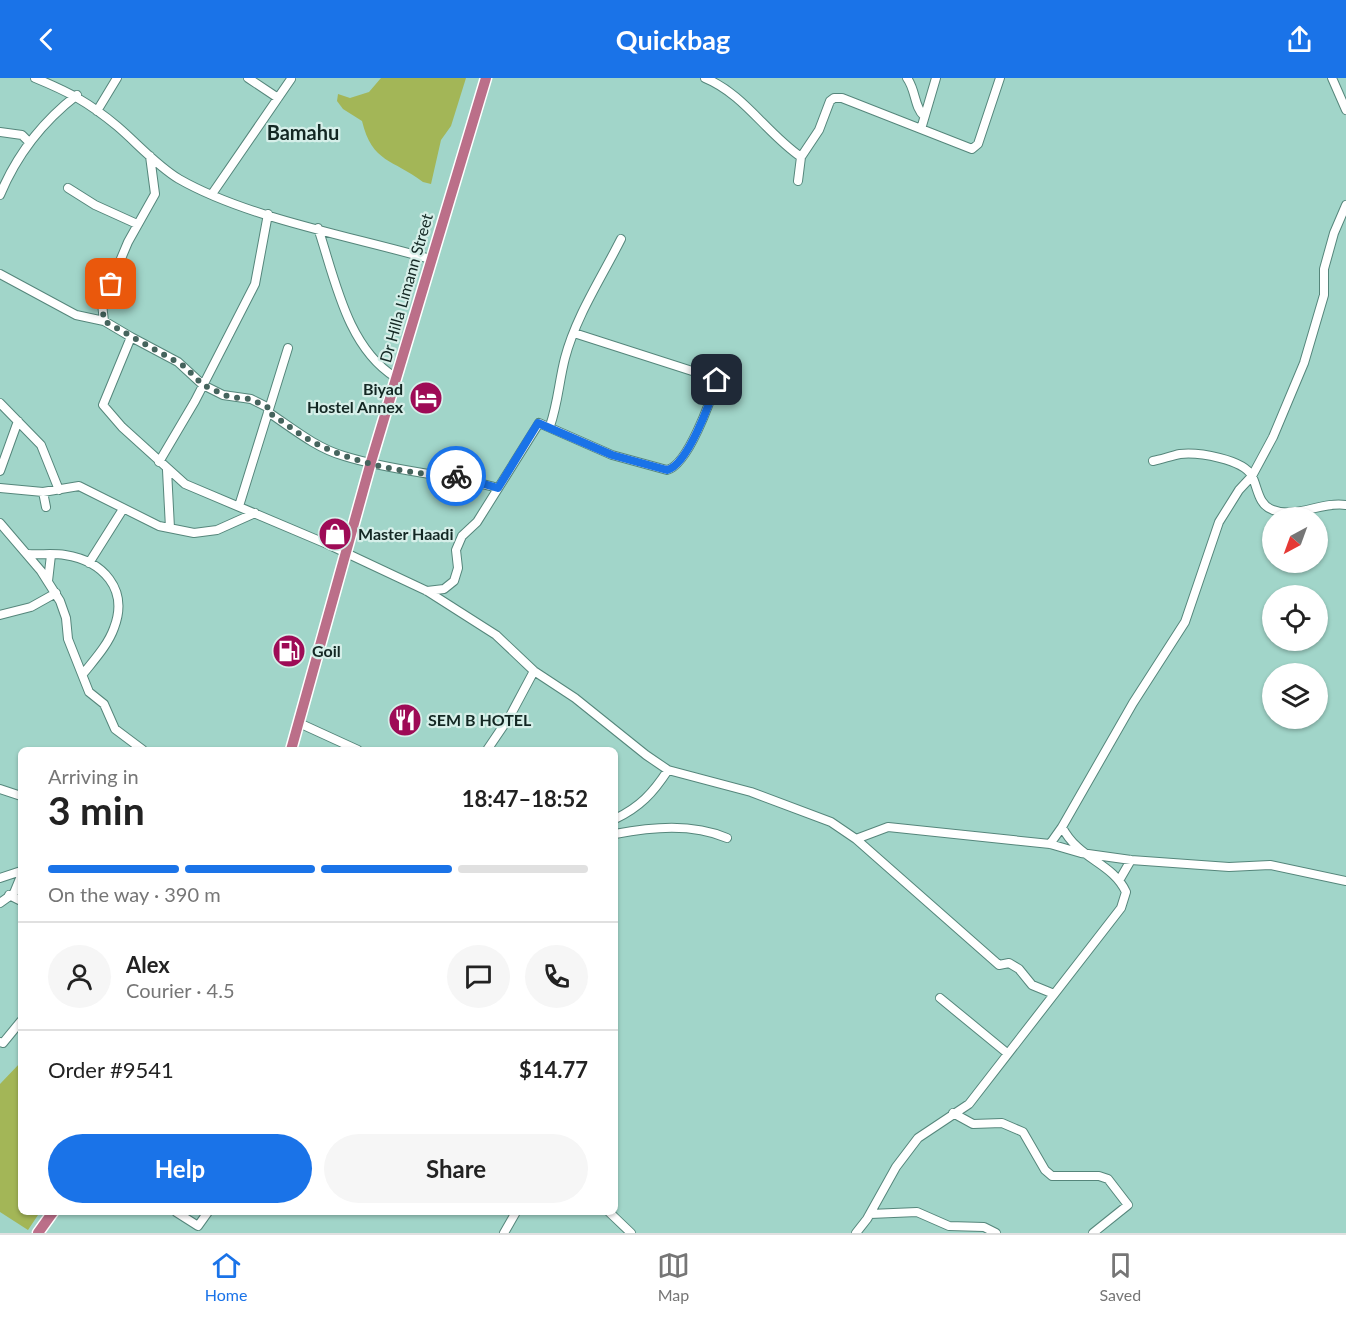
<!DOCTYPE html>
<meta charset="utf-8">
<style>
body{margin:0;font-family:Lato,sans-serif;background:#f6f6f6;color:#222;height:100vh;display:flex;flex-direction:column;font-size:22px;white-space:nowrap}
*{box-sizing:border-box;margin:0}
p{font-size:20px;color:#767676}
.icon{flex:none;width:33px;height:33px;fill:none;stroke:currentColor;stroke-width:2;stroke-linecap:round;stroke-linejoin:round}
.map{position:relative;flex:1;overflow:hidden}
.sheet{position:absolute;left:18px;top:669px;width:600px;height:468px;display:flex;flex-direction:column;background:#fff;border-radius:9px;box-shadow:0 2px 4px #0004}
.sheet>*{flex:none}
.needle{width:39px;rotate:221deg}
.controls{position:absolute;left:1262px;top:429px;display:grid;gap:12px}
.controls a{display:grid;place-items:center;width:66px;height:66px;border-radius:50%;background:#fff;box-shadow:0 2px 4px #0004;font-size:30px}
.pin{position:absolute;display:grid;place-items:center;width:51px;height:51px;color:#fff;margin:-26px;border-radius:12px;box-shadow:0 3px 9px #0006}
.courier{position:absolute;display:grid;place-items:center;width:60px;height:60px;margin:-30px;border:4px solid #1a73e8;border-radius:50%;background:#fff;color:#222;box-shadow:0 2px 8px #0007}
.overview em{font-style:normal;font-weight:700}
.overview div{display:flex;flex-direction:column-reverse}
.overview{display:flex;align-items:center;justify-content:space-between;height:102px;padding:0 30px}
h1{font-size:39px;font-weight:700;line-height:45px}
.bar{display:grid;grid-template-columns:repeat(4,1fr);gap:9px 6px;align-content:center;height:72px;padding:0 30px}
.bar i{height:8px;border-radius:4px;background:#e0e0e0}
.bar .on{background:#1a73e8}
.bar p{grid-column:span 4}
.line{display:flex;align-items:center;gap:15px;padding:0 30px;border-top:2px solid #e0e0e0}
.line div{flex:1}
.round{display:grid;place-items:center;flex:none;width:63px;height:63px;border-radius:32px;background:#f6f6f6}
.button{display:flex;gap:12px;margin-top:auto;padding:12px 30px}
.button a{flex:1;height:69px;border-radius:36px;background:#1a73e8;color:#fff;font-size:24px;font-weight:700;line-height:69px;text-align:center}
.button a+a{background:#f6f6f6;color:#222}
header{display:flex;justify-content:space-between;align-items:center;height:78px;padding:0 30px;background:#1a73e8;color:#fff;font-size:27px;font-weight:700}
.tabs{display:flex;justify-content:space-around;align-items:center;height:84px;border-top:2px solid #e0e0e0;background:#fff;font-size:16px;color:#767676}
.tabs a{display:grid;justify-items:center;gap:3px}
.tabs .on{color:#1a73e8}
.map>svg:first-child{display:block}
</style>
<header><svg class="icon" aria-label="back" viewBox="0 0 24 24"><path d="M15 5l-7 7 7 7"/></svg>Quickbag<svg class="icon" aria-label="share" viewBox="0 0 24 24"><path d="M12 15V3M7 8l5-5 5 5M5 13v7h14v-7"/></svg></header>
<div class="map">
<svg width="1346" height="1155" viewBox="0 0 1346 1155">
<rect width="100%" height="100%" fill="#a1d5c9"/>
<!-- green -->
<path fill="#a3b657" d="M381,0h85l-15,48 -10,14 -10,44 -8,-2c-30,-23 -51,-19 -61,-61l-19,-12 -6,-8 1,-7 12,4 19,-6z
M21,984v150h19l-12,18 -28,-18v-128z"/>
<g fill="none" stroke-linecap="round" stroke-linejoin="round">
<!-- minor casing -->
<g stroke="#55867b" stroke-width="10">
<path id="minor" d="M35,0c34,14 53,24 82,48 20,17 39,39 62,53 68,39 175,58 251,80
M248,0l30,20
M705,0c39,16 61,55 96,79
M907,0c9,12 7,29 17,38
M1332,0l14,32
M97,33l20,-33
M921,51l15,-51
M0,54l22,3 7,7
M798,103l3,-24 18,-27 11,-29 4,-3h8l130,51 6,-5 22,-66
M68,110l27,17 42,19
M212,116l79,-115
M0,117c17,-41 42,-73 77,-100
M318,150c17,51 29,119 77,149
M0,196l76,41 28,6 27,16 -28,68 19,22 63,57 142,60 100,47 69,44 38,36 41,27 71,57 22,15 83,22 80,30 25,17 32,-12 162,17 31,9 50,7 98,7 41,-2 76,16
M104,243l-2,-17 26,-62 27,-48 -5,-38
M131,259l47,25 25,23 20,10 28,4 18,9
M0,325l41,42 18,45
M268,334c24,16 48,36 76,44 51,16 104,18 154,32
M550,348c8,-23 9,-45 15,-68 11,-42 37,-81 56,-119
M1153,383c9,-2 18,-5 27,-7 18,-2 63,5 72,22 6,12 6,29 21,34 23,9 49,-9 73,-5
M159,384l36,-61 60,-117 13,-70
M167,392l3,58
M0,393l18,-50
M0,410l43,4 36,-6 80,40 35,7 23,-3 38,-17
M43,414l3,15
M239,428l49,-158
M0,445l41,48 19,30 6,17 2,21 21,53 15,12 11,25 28,21
M28,476c12,1 25,-1 37,1 38,6 64,34 49,73 -6,17 -20,32 -31,46
M89,485l34,-54
M48,503l3,-26
M427,513l17,-2 10,-8 4,-13 -2,-18 6,-14 15,-14 62,-99 73,32 55,15c21,-5 44,-70 50,-91l-143,-46
M0,537l31,-8 25,-14
M299,645l59,27
M487,672l23,-34 24,-45
M0,711l21,7
M615,741c25,-12 38,-26 53,-49
M615,756c37,-7 77,-11 112,4
M856,761l143,126 10,-2 10,6 13,16 22,9
M1050,766l12,-17
M0,800l21,-7
M1120,801l11,-19
M9,817l12,6
M0,825l14,-10 7,-17
M940,920l67,55
M0,964l3,1 18,-22
M953,1035l20,11 29,-1 21,9 22,38 7,6h47l9,3 20,26 -35,28
M176,1134l22,14 10,-14
M609,1134l22,21
M870,1136l47,-2 32,14 35,1 12,6
M504,1155l12,-21
M856,1155l11,-14 29,-52 22,-29 51,-34 152,-196 5,-16c-14,-30 -47,-32 -64,-65l71,-124 52,-81 34,-100 20,-32 13,-14 21,-39 31,-74 20,-68v-26l10,-36 12,-28"/>
</g>
<!-- highway casing -->
<g stroke="#fff" stroke-width="13">
<path id="highway" d="M291,672l80,-288 115,-384
M38,1155l15,-21"/>
</g>
<!-- minor -->
<use href="#minor" stroke="#fff" stroke-width="8"/>
<!-- highway -->
<use href="#highway" stroke="#bb6f89" stroke-width="10"/>
</g>
<g fill="none" stroke-linecap="round" stroke-linejoin="round">
<!-- done -->
<path stroke="#45645d" stroke-width="6" stroke-dasharray="0 10.8" d="M111,206l-9,20 2,17 80,45 19,19 26,12 22,2 18,9 -1,4c16,10 30,22 47,31 42,22 95,31 141,33"/>
<!-- route -->
<path stroke="#1a73e8" stroke-width="8" d="M456,398l42,12 40,-65 74,32 55,15c21,-5 44,-70 50,-90"/>
</g>
<!-- icons -->
<defs>
<g id="hotel-disc" transform="scale(1.725)"><circle r="9.5" fill="#9e0b56" stroke="#d6efe9"/><path d="M-6-4.5h1.5V1H6V5H4.5V3h-9V5H-6ZM-4 0a1.8 1.8 0 1 1 3.6 0ZM.5 0V-2.5h3Q6-2.5 6 0Z" fill="#fff"/></g>
<g id="shop-disc" transform="scale(1.725)"><circle r="9.5" fill="#9e0b56" stroke="#d6efe9"/><path d="M-5-2.5h2.3a2.7 3.5 0 0 1 5.4 0H5L5.5 6h-11ZM-1.5-2.5h3a1.5 2.3 0 0 0-3 0Z" fill="#fff"/></g>
<g id="fuel-disc" transform="scale(1.725)"><circle r="9.5" fill="#9e0b56" stroke="#d6efe9"/><path d="M-5.5-6h7V0h2V4h1.3V-2.5L3-4.5l.8-.8L6-3V5H2.5V1h-1V6h-7ZM-4.2-4.7v3.2H.2V-4.7Z" fill="#fff"/></g>
<g id="restaurant-disc" transform="scale(1.725)"><circle r="9.5" fill="#9e0b56" stroke="#d6efe9"/><path d="M-5-6h1v4h1v-4h1v4h1v-4h1v5L-1.5 .5V6h-2V.5L-5-1ZM5-6V6H3V1.5H1.5Q1.5-4 5-6Z" fill="#fff"/></g>
</defs>
<g fill-rule="evenodd">
<use href="#hotel-disc" x="426" y="320"/>
<use href="#shop-disc" x="335" y="456"/>
<use href="#fuel-disc" x="289" y="573"/>
<use href="#restaurant-disc" x="405" y="642"/>
</g>
<g text-anchor="middle" stroke-width="4.5" stroke-linejoin="round" paint-order="stroke">
<!-- street labels -->
<g font-size="16" fill="#132723" stroke="#d6efe9">
<text transform="translate(406 210) rotate(-74)" y="6">Dr Hilla Limann Street</text>
</g>
<!-- poi labels -->
<g font-size="16" font-weight="bold" fill="#132723" stroke="#d6efe9" text-anchor="start">
<text x="403" y="317" text-anchor="end">Biyad<tspan x="403" dy="18">Hostel Annex</tspan></text>
<text x="358" y="462">Master Haadi</text>
<text x="312" y="579">Goil</text>
<text x="428" y="648">SEM B HOTEL</text>
</g>
<!-- quarter labels -->
<g font-size="20" font-weight="bold" fill="#132723" stroke="#d6efe9">
<text x="303" y="62">Bamahu</text>
</g>
</g>
</svg>
<div class="controls">
<a><svg class="needle" viewBox="-14 -14 28 28"><path d="M0-13l5 13h-10z" fill="#e53935"/><path d="M0 13l5-13h-10z" fill="#767676"/></svg></a>
<a><svg class="icon" aria-label="locate" viewBox="0 0 24 24"><circle cx="12" cy="12" r="6"/><path d="M12 2v4M12 18v4M2 12h4M18 12h4"/></svg></a>
<a><svg class="icon" aria-label="layers" viewBox="0 0 24 24"><path d="M12 4l9 5-9 5-9-5zM3 14l9 5 9-5"/></svg></a>
</div>
<div class="pin" style="left:111px;top:206px;background:#ea580c"><svg class="icon" aria-label="bag" viewBox="0 0 24 24"><path d="M5 8h14l-1 12H6zM9 8a3 3 0 0 1 6 0"/></svg></div>
<div class="pin" style="left:717px;top:302px;background:#1f2937"><svg class="icon" aria-label="home" viewBox="0 0 24 24"><path d="M3 11l9-7 9 7M6 9v11h12V9"/></svg></div>
<div class="courier" style="left:456px;top:398px"><svg class="icon" aria-label="bike" viewBox="0 0 24 24"><circle cx="6" cy="16" r="4"/><circle cx="18" cy="16" r="4"/><path d="M6 16l4-8h5l3 8M10 8l3 8H6M13 5h3"/></svg></div>
<section class="sheet">
<div class="overview"><div><h1>3 min</h1><p>Arriving in</p></div><em>18:47–18:52</em></div>
<div class="bar"><i class="on"></i><i class="on"></i><i class="on"></i><i></i><p>On the way · 390 m</p></div>
<div class="line" style="height:108px"><a class="round"><svg class="icon" aria-label="person" viewBox="0 0 24 24"><circle cx="12" cy="8" r="4"/><path d="M4 21q1-7 8-7t8 7"/></svg></a><div><b>Alex</b><p>Courier · 4.5</p></div><a class="round"><svg class="icon" aria-label="chat" viewBox="0 0 24 24"><path d="M4 5h16v11H9l-5 4z"/></svg></a><a class="round"><svg class="icon" aria-label="phone" viewBox="0 0 24 24"><path d="M5 4h4l2 5-3 2q2 4 5 5l2-3 5 2v4C11 20 4 13 5 4z"/></svg></a></div>
<div class="line" style="height:78px"><div>Order #9541</div><b>$14.77</b></div>
<div class="button"><a>Help</a><a>Share</a></div>
</section>
</div>
<nav class="tabs">
<a class="on"><svg class="icon" aria-label="home" viewBox="0 0 24 24"><path d="M3 11l9-7 9 7M6 9v11h12V9"/></svg>Home</a>
<a><svg class="icon" aria-label="map" viewBox="0 0 24 24"><path d="M3 6l6-2 6 2 6-2v14l-6 2-6-2-6 2zM9 4v14M15 6v14"/></svg>Map</a>
<a><svg class="icon" aria-label="saved" viewBox="0 0 24 24"><path d="M7 4h10v16l-5-4-5 4z"/></svg>Saved</a>
</nav>
